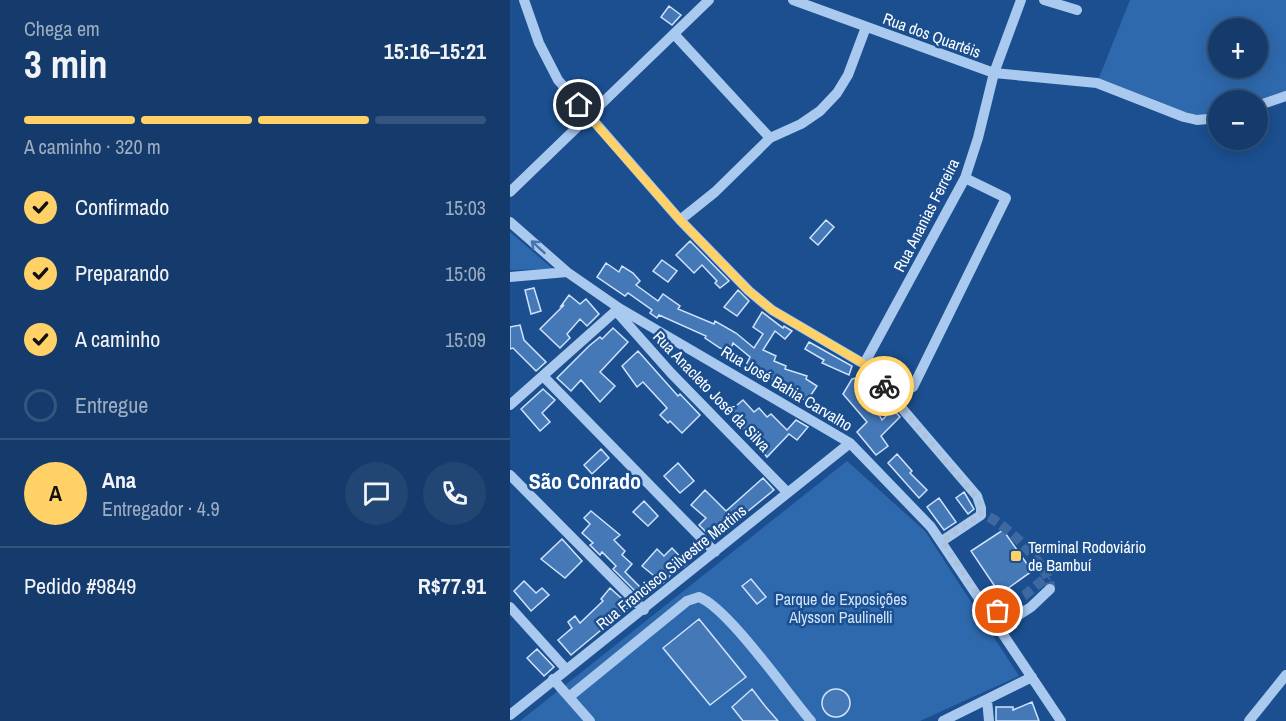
<!DOCTYPE html>
<html lang="pt">
<meta charset="utf-8">
<style>
body{margin:0;font-family:"Archivo Narrow",sans-serif;background:#214673;color:#f1f3f6;height:100vh;display:flex;flex-direction:column;font-size:22px;white-space:nowrap}
*{box-sizing:border-box;margin:0}
p{font-size:20px;color:#9dadc1}
.icon{flex:none;width:33px;height:33px;fill:none;stroke:currentColor;stroke-width:2;stroke-linecap:round;stroke-linejoin:round}
.map{position:relative;flex:1;overflow:hidden}
.sheet{display:flex;flex-direction:column;background:#143b6b;width:510px}
.sheet>*{flex:none}
.controls{position:absolute;left:698px;top:18px;display:grid;gap:12px}
.controls a{display:grid;place-items:center;width:60px;height:60px;border-radius:50%;background:#143b6b;box-shadow:0 3px 15px #0003,0 0 0 2px #33557e;font-size:30px}
.pin{position:absolute;display:grid;place-items:center;width:51px;height:51px;color:#fff;margin:-26px;border:3px solid #fff;border-radius:50%;box-shadow:0 2px 6px #0007}
.courier{position:absolute;display:grid;place-items:center;width:60px;height:60px;margin:-30px;border:4px solid #ffd166;border-radius:50%;background:#fff;color:#222;box-shadow:0 2px 8px #0007}
.summary em{font-style:normal;font-weight:800}
.summary div{display:flex;flex-direction:column-reverse}
.summary{display:flex;align-items:center;justify-content:space-between;height:102px;padding:0 24px}
h1{font-size:39px;font-weight:800;line-height:45px}
.bar{display:grid;grid-template-columns:repeat(4,1fr);gap:9px 6px;align-content:center;height:72px;padding:0 24px}
.bar i{height:8px;border-radius:4px;background:#33557e}
.bar .on{background:#ffd166}
.bar p{grid-column:span 4}
.line{display:flex;align-items:center;gap:15px;padding:0 24px;border-top:2px solid #33557e}
.line div{flex:1}
.round{display:grid;place-items:center;flex:none;width:63px;height:63px;border-radius:32px;background:#214673}
ol{padding:0 24px;list-style:none}
li{display:flex;align-items:center;gap:18px;height:66px}
li p{margin-inline-start:auto}
li .icon{padding:6px;border-radius:50%;background:#ffd166;color:#111;stroke-width:4}
li:last-child{color:#9dadc1}
li i{width:33px;height:33px;border:3px solid #33557e;border-radius:50%}
main{display:flex;flex:1;min-height:0}
.map>svg:first-child{display:block}
</style>
<main>
<section class="sheet">
<div class="summary"><div><h1>3 min</h1><p>Chega em</p></div><em>15:16–15:21</em></div>
<div class="bar"><i class="on"></i><i class="on"></i><i class="on"></i><i></i><p>A caminho · 320 m</p></div>
<ol>
<li><svg class="icon" aria-label="check" viewBox="0 0 24 24"><path d="M5 12l5 5 9-10"/></svg>Confirmado<p>15:03</p></li>
<li><svg class="icon" aria-label="check" viewBox="0 0 24 24"><path d="M5 12l5 5 9-10"/></svg>Preparando<p>15:06</p></li>
<li><svg class="icon" aria-label="check" viewBox="0 0 24 24"><path d="M5 12l5 5 9-10"/></svg>A caminho<p>15:09</p></li>
<li><i></i>Entregue</li>
</ol>
<div class="line" style="height:108px"><b class="round" style="background:#ffd166;color:#111">A</b><div><b>Ana</b><p>Entregador · 4.9</p></div><a class="round"><svg class="icon" aria-label="chat" viewBox="0 0 24 24"><path d="M4 5h16v11H9l-5 4z"/></svg></a><a class="round"><svg class="icon" aria-label="phone" viewBox="0 0 24 24"><path d="M5 4h4l2 5-3 2q2 4 5 5l2-3 5 2v4C11 20 4 13 5 4z"/></svg></a></div>
<div class="line" style="height:78px"><div>Pedido #9849</div><b>R$77.91</b></div>
</section>
<div class="map">
<svg width="776" height="721" viewBox="0 0 776 721">
<rect width="100%" height="100%" fill="#1b4f8f"/>
<!-- green -->
<path fill="#2e69ad" fill-rule="evenodd" d="M620,0h156v96l-29,4h-39v18l-21,2 -100,-37zM708,28h39v40h-39z
M0,232l43,37 -43,1z
M337,461l78,70 94,145 -99,45h-400z"/>
<!-- building -->
<path fill="#4478b7" stroke="#cfe3fa" stroke-width="1.5" d="M159,6l12,9 -9,10 -11,-8z
M316,220l8,7 -16,18 -8,-7z
M180,241l39,40 -9,7 -5,-5 2,-2 -15,-16 -8,8 -18,-18z
M152,260l15,11 -9,11 -15,-11z
M96,263l13,9 3,-6 11,7 7,8 -4,4 22,16 5,-7 17,12 -2,3 36,15 1,-3 21,12 18,15 9,-14 -10,-7 9,-15 21,16 1,-2 8,5 -7,8 -10,-8 -12,19 13,6 -2,5 12,5 -1,3 22,7 -1,3 11,7 -10,15 -19,-9 1,-2 -17,-11 -27,-12 5,-10 -17,-14 -3,8 -10,-3 -15,-10 1,-2 -47,-21 -2,3 -7,-5 2,-3 -24,-17 -3,3 -28,-19z
M24,288l7,23 -10,3 -6,-24z
M228,290l11,11 -12,15 -13,-9z
M59,295l11,9 6,-5 13,15 -12,12 -7,-7 -13,15 3,4 -10,10 -20,-19 24,-24 -3,1z
M10,325l4,15 22,22 -10,9 -23,-23 -3,1v-22z
M103,328l15,14 -28,30 15,14 -15,16 -19,-22 -10,11 -14,-13 32,-32 11,-9 2,2z
M299,342l43,24 -3,9 -27,-12 2,-3 -19,-11z
M128,351l40,45 2,-2 20,21 -18,18 -12,-12 -2,2 -8,-8 7,-7 -24,-26 -6,5 -15,-21z
M350,377l22,43 11,-11 7,8 -19,19 7,10 -12,9 -19,-23 10,-10 -24,-28 9,-15z
M33,389l12,11 -13,13 8,9 -10,9 -19,-22z
M233,400l11,12 5,-4 8,9 4,-3 16,16 9,-10 12,7 -11,13 -8,-6 -22,23 -37,-46z
M91,449l8,9 -17,16 -8,-9z
M387,454l15,17 -2,2 17,17 -8,8 -31,-35z
M168,463l16,18 -14,12 -16,-17z
M253,478l11,12 -27,22 -18,13 -5,-6 -16,15 -9,-9 7,-7 -15,-13 14,-15 21,21z
M454,492l10,17 -6,5 -12,-16z
M429,498l17,24 -12,8 -17,-23z
M134,501l14,15 -10,10 -15,-14z
M81,511l29,24 -6,5 11,11 -3,4 10,9 -7,8 23,23 -5,4 -30,-30 3,-3 -14,-14 -2,3 -10,-10 3,-2 -11,-10 8,-9 -6,-6z
M493,530l29,41 -32,23 -29,-43z
M52,539l20,22 -17,17 -24,-19z
M162,548l15,16 -7,5 -2,-2 -15,16 -21,-17 15,-17 7,7z
M241,579l15,18 -9,7 -15,-18z
M14,581l12,12 6,-5 7,7 -18,16 -17,-20z
M100,588l20,18 -59,49 -13,-15 14,-12 -4,-6 7,-6 5,7 23,-22 -2,-2z
M189,619l47,58 -36,28 -47,-57z
M27,649l17,18 -10,9 -17,-18z
M242,689l13,17 13,15h-35l-11,-14z
M312 703a14 14 0 1 1 28 0a14 14 0 1 1-28 0Z
M522,702l7,19h-43v-14h17v3z"/>
<g fill="none" stroke-linecap="round" stroke-linejoin="round">
<!-- minor-tunnel -->
<path stroke="#3d69a0" stroke-width="10" stroke-dasharray="10 5" stroke-linecap="butt" d="M479,517c19,10 63,51 61,72
M488,611l27,-16 23,-19"/>
<!-- minor -->
<path stroke="#a9c9ee" stroke-width="10" d="M14,0l15,43 19,37 122,140 69,71 23,19 92,54 113,132 4,12v7
M283,0l201,73 103,10 87,34 13,3 21,-2
M534,0l33,10
M164,34l96,104
M747,106l29,-10
M0,192l199,-192
M170,220l35,-28 55,-54 31,-14 19,-13 17,-18 11,-18 18,-48
M0,222l57,50 52,36 231,135 81,84 130,194
M0,277l57,-5
M106,311l55,62 116,119
M354,364l101,-186 13,-40 16,-65 27,-73
M33,376l172,176
M403,387l93,-189 -41,-20
M0,405l109,-97
M0,475l134,135
M432,541l39,-26
M0,607l56,62
M489,628l32,-21 19,-18
M43,679l37,42
M59,697l118,-96 12,-4c29,11 88,96 112,124
M477,700l2,21
M0,715l340,-272
M433,721l89,-44
M739,721l37,-46"/>
</g>
<!-- one-way arrows -->
<defs><path id="oneway-shaft" d="M-6 0H5M1.5-3L5.5 0L1.5 3" fill="none" stroke-width="1.6" stroke-linecap="round" stroke-linejoin="round" transform="scale(1.5)"/></defs>
<use stroke="#4674ac" href="#oneway-shaft" transform="translate(28 247) rotate(-138)"/>
<g fill="none" stroke-linecap="round" stroke-linejoin="round">
<!-- done -->
<path stroke="#afc1d8" stroke-width="6" stroke-dasharray="0 10.8" d="M374,386l96,116 1,13 -39,26 49,74 7,-4"/>
<!-- route -->
<path stroke="#ffd166" stroke-width="8" d="M69,105l101,115 69,71 23,19 92,54 20,22"/>
</g>
<!-- markers -->
<rect fill="#ffd166" stroke="#1b4f8f" stroke-width="2" x="500" y="550" width="12" height="12" rx="3"/>
<g text-anchor="middle" stroke-width="5" stroke-linejoin="round" paint-order="stroke">
<!-- street labels -->
<g font-size="16" fill="#fff" stroke="#1b4f8f">
<text transform="translate(422 35) rotate(20)" y="6">Rua dos Quartéis</text>
<text transform="translate(416 215) rotate(-63)" y="6">Rua Ananias Ferreira</text>
<text transform="translate(277 388) rotate(31)" y="6">Rua José Bahia Carvalho</text>
<text transform="translate(202 391) rotate(46)" y="6">Rua Anacleto José da Silva</text>
<text transform="translate(161 567) rotate(-39)" y="6">Rua Francisco Silvestre Martins</text>
</g>
<!-- poi labels -->
<g font-size="16" fill="#fff" stroke="#1b4f8f" text-anchor="start">
<text x="518" y="553">Terminal Rodoviário<tspan x="518" dy="18">de Bambuí</tspan></text>
</g>
<!-- park labels -->
<g font-size="16" fill="#cfe3fa" stroke="#1b4f8f">
<text x="331" y="605">Parque de Exposições<tspan x="331" dy="18">Alysson Paulinelli</tspan></text>
</g>
<!-- district labels -->
<g font-size="22" font-weight="bold" fill="#fff" stroke="#1b4f8f">
<text x="75" y="489">São Conrado</text>
</g>
</g>
</svg>
<div class="controls">
<a>+</a>
<a>−</a>
</div>
<div class="pin" style="left:488px;top:611px;background:#ea580c"><svg class="icon" aria-label="bag" viewBox="0 0 24 24"><path d="M5 8h14l-1 12H6zM9 8a3 3 0 0 1 6 0"/></svg></div>
<div class="pin" style="left:69px;top:105px;background:#1f2937"><svg class="icon" aria-label="home" viewBox="0 0 24 24"><path d="M3 11l9-7 9 7M6 9v11h12V9"/></svg></div>
<div class="courier" style="left:374px;top:386px"><svg class="icon" aria-label="bike" viewBox="0 0 24 24"><circle cx="6" cy="16" r="4"/><circle cx="18" cy="16" r="4"/><path d="M6 16l4-8h5l3 8M10 8l3 8H6M13 5h3"/></svg></div>
</div>
</main>
